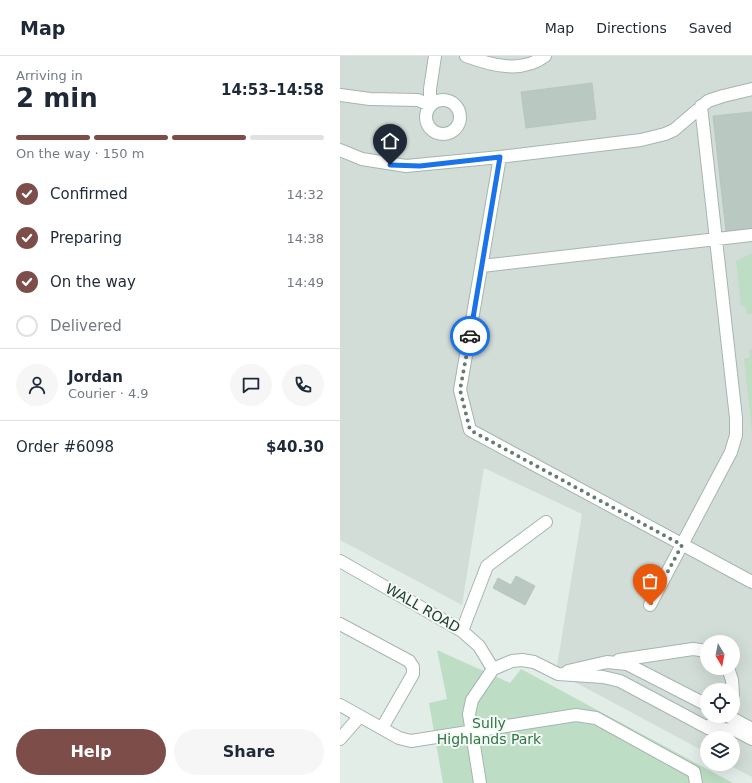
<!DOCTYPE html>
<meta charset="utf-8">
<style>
body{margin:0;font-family:"DejaVu Sans",sans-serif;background:#f6f6f7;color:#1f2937;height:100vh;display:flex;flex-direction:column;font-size:15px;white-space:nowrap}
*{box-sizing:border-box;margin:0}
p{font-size:13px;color:#747a83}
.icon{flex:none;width:22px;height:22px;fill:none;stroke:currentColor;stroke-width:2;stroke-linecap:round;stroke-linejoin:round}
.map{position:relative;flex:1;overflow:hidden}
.drawer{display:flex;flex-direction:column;background:#fff;width:340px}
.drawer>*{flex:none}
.needle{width:26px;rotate:170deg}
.buttons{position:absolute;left:360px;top:579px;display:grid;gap:8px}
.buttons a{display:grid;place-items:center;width:40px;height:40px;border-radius:50%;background:#fff;box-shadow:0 4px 16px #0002;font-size:20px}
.pin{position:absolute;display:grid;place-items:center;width:34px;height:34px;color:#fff;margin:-41px -17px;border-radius:50% 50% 50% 0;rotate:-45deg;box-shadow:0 0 4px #0007}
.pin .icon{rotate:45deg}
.courier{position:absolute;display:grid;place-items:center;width:40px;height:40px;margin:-20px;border:3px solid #1a73e8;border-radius:50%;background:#fff;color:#222;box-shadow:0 1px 5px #0007}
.head em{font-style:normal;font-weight:700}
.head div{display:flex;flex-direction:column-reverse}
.head{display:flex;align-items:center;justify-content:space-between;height:68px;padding:0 16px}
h1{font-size:26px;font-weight:700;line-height:30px}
.bar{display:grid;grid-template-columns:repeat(4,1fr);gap:6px 4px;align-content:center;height:48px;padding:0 16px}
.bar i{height:5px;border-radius:3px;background:#e0e1e3}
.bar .active{background:#7d4e49}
.bar p{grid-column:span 4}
.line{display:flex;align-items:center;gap:10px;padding:0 16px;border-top:1px solid #e0e1e3}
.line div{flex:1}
.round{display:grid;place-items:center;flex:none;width:42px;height:42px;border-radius:21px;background:#f6f6f7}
ol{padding:0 16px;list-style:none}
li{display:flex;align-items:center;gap:12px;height:44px}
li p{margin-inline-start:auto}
li .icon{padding:4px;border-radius:50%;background:#7d4e49;color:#fff;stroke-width:4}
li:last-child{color:#747a83}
li i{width:22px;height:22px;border:2px solid #e0e1e3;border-radius:50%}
.cta{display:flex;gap:8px;margin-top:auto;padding:8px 16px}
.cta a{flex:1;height:46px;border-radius:24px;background:#7d4e49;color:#fff;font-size:16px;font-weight:700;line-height:46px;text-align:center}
.cta a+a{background:#f6f6f7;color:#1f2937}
header{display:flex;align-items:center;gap:24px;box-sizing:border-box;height:56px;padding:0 20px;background:#fff;border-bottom:1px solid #e0e1e3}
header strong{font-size:19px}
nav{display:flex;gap:22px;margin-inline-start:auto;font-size:14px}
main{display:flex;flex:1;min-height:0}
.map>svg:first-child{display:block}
</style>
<header>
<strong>Map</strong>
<nav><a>Map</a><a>Directions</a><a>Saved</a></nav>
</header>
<main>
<section class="drawer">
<div class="head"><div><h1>2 min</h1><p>Arriving in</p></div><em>14:53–14:58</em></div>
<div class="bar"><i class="active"></i><i class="active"></i><i class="active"></i><i></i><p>On the way · 150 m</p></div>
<ol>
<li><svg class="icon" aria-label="check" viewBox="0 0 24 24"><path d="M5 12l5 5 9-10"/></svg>Confirmed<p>14:32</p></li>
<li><svg class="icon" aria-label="check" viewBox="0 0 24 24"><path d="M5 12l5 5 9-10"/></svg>Preparing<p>14:38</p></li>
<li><svg class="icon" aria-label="check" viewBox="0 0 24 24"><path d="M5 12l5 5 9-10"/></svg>On the way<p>14:49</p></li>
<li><i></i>Delivered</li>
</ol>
<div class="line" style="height:72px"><a class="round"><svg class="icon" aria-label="person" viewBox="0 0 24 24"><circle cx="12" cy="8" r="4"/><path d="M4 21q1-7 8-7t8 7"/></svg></a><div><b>Jordan</b><p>Courier · 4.9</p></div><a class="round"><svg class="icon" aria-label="chat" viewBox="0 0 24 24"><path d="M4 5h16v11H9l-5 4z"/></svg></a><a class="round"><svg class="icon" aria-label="phone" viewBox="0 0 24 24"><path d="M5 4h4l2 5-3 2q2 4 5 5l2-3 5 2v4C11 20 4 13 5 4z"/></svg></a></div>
<div class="line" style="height:52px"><div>Order #6098</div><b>$40.30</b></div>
<div class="cta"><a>Help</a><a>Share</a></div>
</section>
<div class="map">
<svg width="412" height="727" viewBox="0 0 412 727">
<rect width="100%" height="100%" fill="#e3ede8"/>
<!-- built -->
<path fill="#d2ddd7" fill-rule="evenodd" d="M0,0h412v721l-25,-13h6v-26h-26v15l-151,-81 26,-158 -98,-46 -22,137 -122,-65zM367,586h26v26h-26zM367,634h26v26h-26z"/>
<!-- green -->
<path fill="#bdddc4" d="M412,197v61h-5l-2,-8h-4l-5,-45z
M409,293h3v82l-8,-72 6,-2z
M97,594l73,33 11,-14 212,114h-290l-14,-80 18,-4z"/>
<!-- building -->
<path fill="#b9c8c1" stroke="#b6c6bf" d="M252,27l4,36 -70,9 -5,-36z
M412,56v116l-26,3 -13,-115z
M176,520l19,10 -10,19 -32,-17 5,-10 13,7z"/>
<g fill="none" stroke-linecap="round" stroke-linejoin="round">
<!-- minor casing -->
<g stroke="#a6b5af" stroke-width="14">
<path id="minor" d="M126,0c25,9 55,18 79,0
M0,39l30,4 48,1 12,5v-16l5,-33
M86 61a17 17 0 1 1 34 0a17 17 0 1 1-34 0Z
M0,94l22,9 44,7 94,-9 141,-17 24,-6 9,-4 34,-29 15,-5 29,-7
M160,101l-40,233 10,40 282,152
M142,210l270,-31
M0,505l122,70 17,15 14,23
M310,549l81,-153 5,-17v-17l-35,-312
M0,568l69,37 4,6v7l-31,54
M122,575l25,-65 59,-44
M279,604l74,-11 14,2
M388,612l4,12 1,14
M228,615l39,-9 20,2 80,41
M0,649l59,33 12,3 165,-26 20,3 98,54 2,11
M388,660l24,13
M368,672l11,-12
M0,683l20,-23
M140,727l-11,-69 3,-14 21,-31 19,-8 10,-1 12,2 24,12 45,3 17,4 88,47 27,2 17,9"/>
</g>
<!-- minor -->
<use href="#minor" stroke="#fff" stroke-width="12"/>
</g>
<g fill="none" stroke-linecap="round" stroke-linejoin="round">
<!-- done -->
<path stroke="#667b74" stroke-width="4" stroke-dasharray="0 7.2" d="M130,280l-10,54 10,40 212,115 -32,60"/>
<!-- route -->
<path stroke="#1a73e8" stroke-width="5" d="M50,109l30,1 80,-9 -30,179"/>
</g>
<g text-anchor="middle" stroke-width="4" stroke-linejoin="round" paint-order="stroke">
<!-- street labels -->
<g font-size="14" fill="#233e35" stroke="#f4f9f6">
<text transform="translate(83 552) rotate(30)" y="5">WALL ROAD</text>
</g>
<!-- park labels -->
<g font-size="14" fill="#2e7445" stroke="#f4f9f6">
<text x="149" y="672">Sully<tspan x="149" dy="16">Highlands Park</tspan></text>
</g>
</g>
</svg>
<div class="buttons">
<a><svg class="needle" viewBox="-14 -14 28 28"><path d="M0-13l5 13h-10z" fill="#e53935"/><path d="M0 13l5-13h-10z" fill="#747a83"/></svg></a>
<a><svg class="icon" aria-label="locate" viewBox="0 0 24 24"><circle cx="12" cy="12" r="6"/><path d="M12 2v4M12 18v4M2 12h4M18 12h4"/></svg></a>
<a><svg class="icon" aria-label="layers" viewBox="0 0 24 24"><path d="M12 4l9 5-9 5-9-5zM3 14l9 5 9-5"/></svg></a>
</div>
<div class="pin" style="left:310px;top:549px;background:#ea580c"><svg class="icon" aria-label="bag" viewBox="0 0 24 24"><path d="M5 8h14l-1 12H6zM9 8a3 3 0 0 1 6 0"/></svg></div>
<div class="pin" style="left:50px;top:109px;background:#1f2937"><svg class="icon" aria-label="home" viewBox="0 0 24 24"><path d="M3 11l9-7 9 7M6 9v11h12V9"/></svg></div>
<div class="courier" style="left:130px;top:280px"><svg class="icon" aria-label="car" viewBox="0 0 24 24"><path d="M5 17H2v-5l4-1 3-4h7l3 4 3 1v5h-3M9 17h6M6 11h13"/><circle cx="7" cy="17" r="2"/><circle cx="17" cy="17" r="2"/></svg></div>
</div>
</main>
